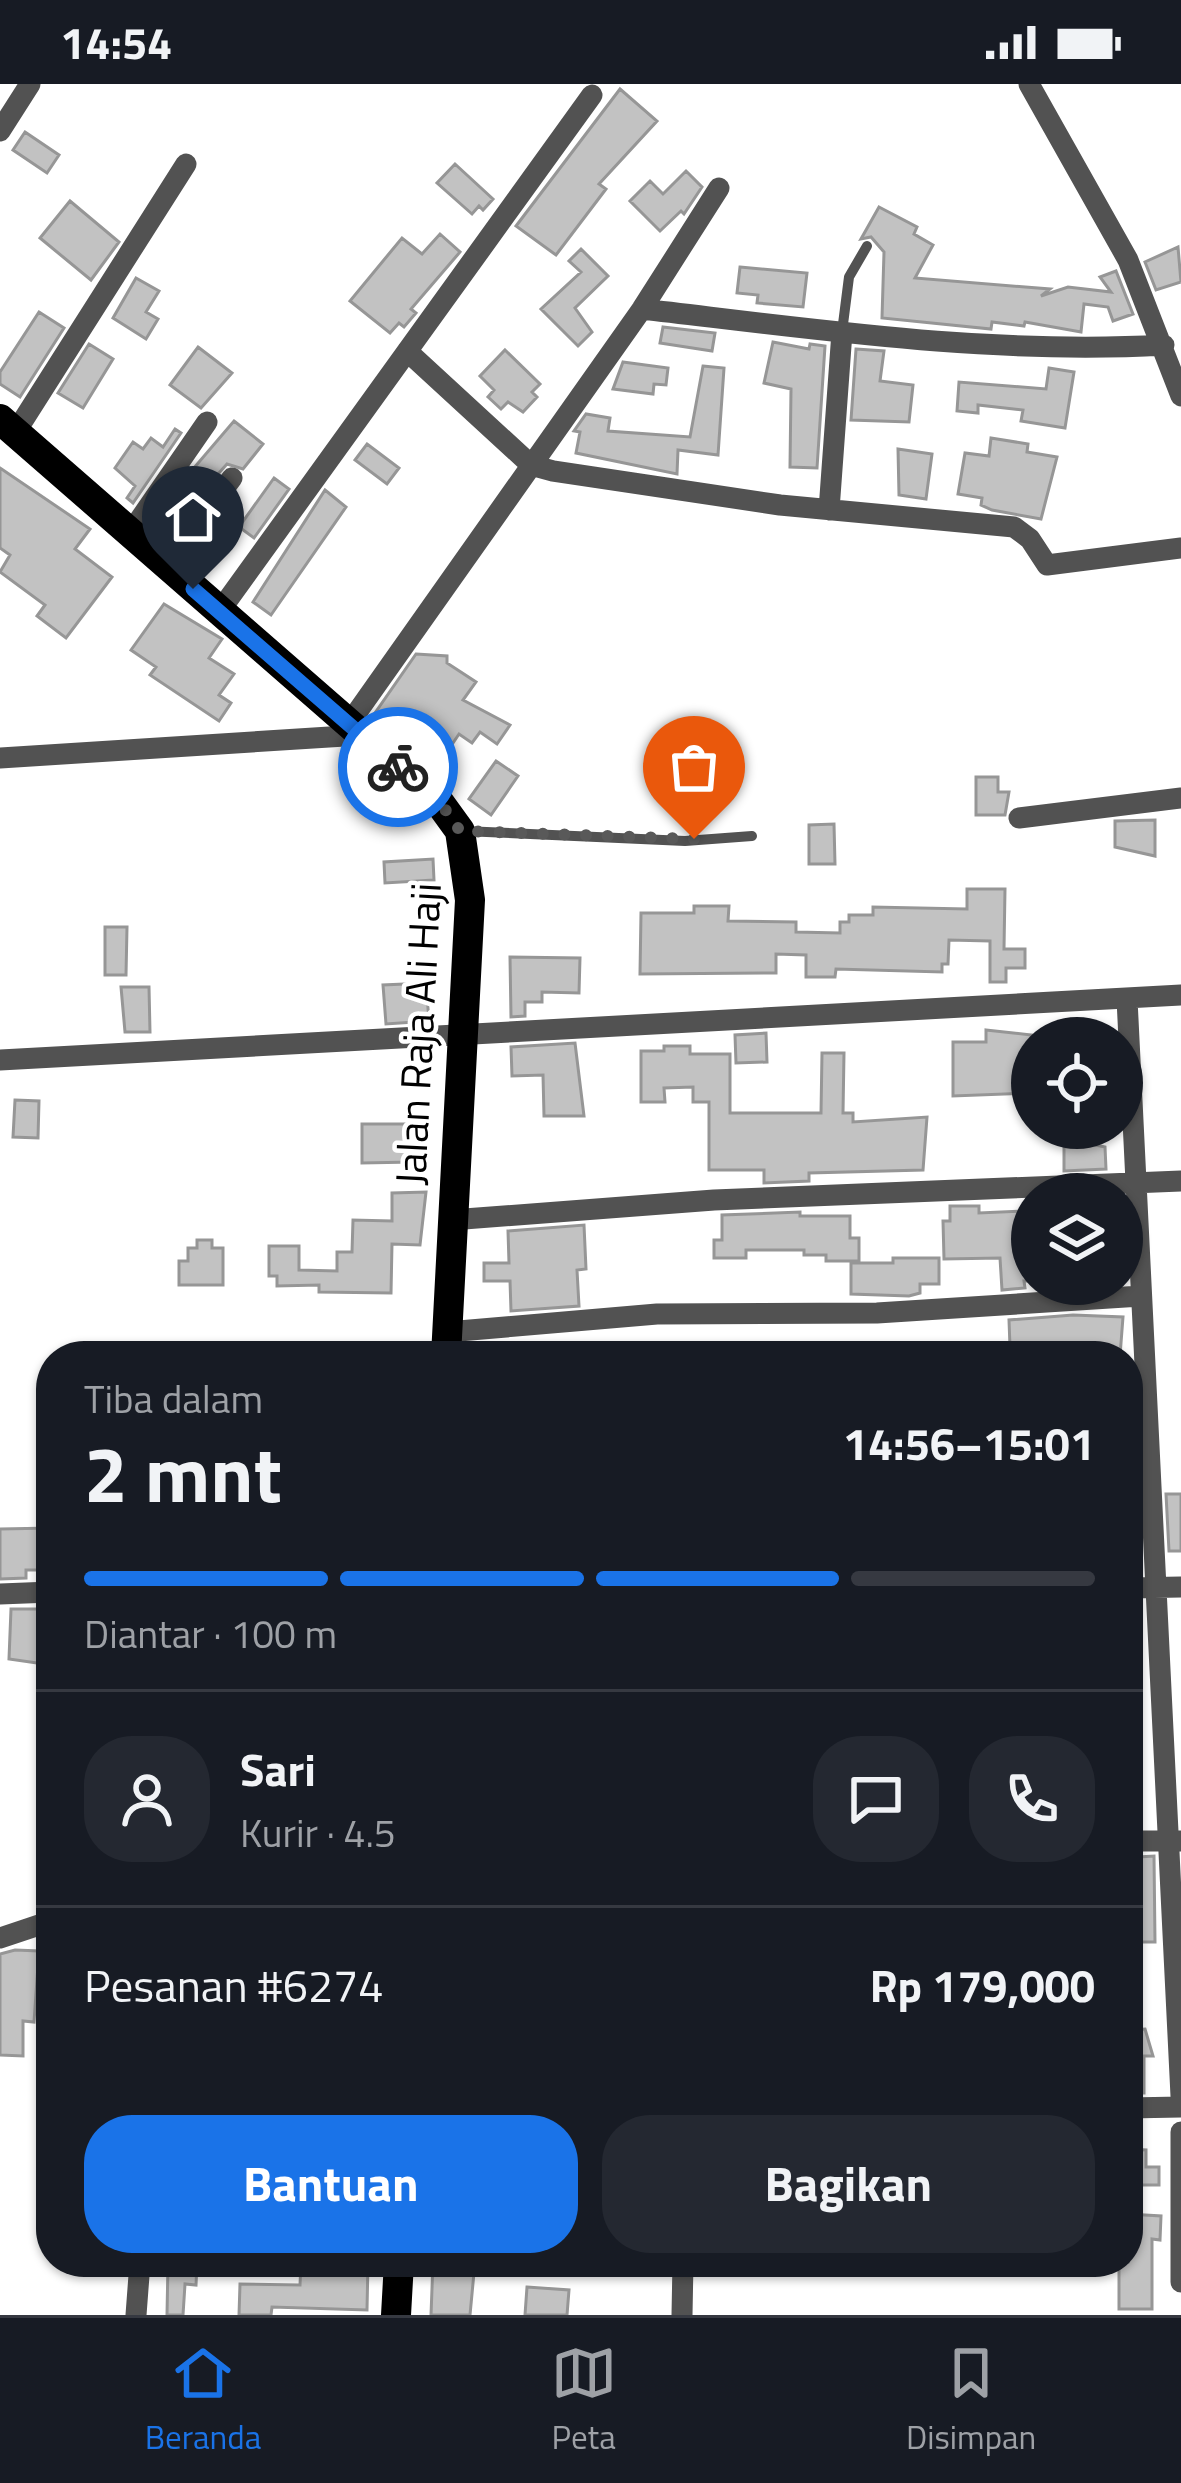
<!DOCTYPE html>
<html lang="id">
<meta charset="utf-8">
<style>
body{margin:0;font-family:"Titillium Web",sans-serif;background:#242831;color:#f1f3f6;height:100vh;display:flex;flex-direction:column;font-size:45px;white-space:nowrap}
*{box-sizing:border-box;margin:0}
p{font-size:39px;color:#9ea1a6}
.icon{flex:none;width:66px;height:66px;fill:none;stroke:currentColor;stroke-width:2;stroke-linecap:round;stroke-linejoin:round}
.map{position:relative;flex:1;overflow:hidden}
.side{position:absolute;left:36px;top:1257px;width:1107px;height:936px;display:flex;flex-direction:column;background:#171b24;border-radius:48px;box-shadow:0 3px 9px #0004}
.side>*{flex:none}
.buttons{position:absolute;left:1011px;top:933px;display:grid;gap:24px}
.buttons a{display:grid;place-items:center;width:132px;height:132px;border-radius:50%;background:#171b24;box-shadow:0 3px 9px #0004;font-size:60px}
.pin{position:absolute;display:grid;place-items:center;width:102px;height:102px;color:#fff;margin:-123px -51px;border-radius:50% 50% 50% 0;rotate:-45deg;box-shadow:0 0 12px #0007}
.pin .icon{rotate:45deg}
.courier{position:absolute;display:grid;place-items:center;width:120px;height:120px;margin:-60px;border:9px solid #1a73e8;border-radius:50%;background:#fff;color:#222;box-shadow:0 3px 15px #0007}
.overview em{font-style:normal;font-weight:700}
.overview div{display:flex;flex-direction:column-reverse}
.overview{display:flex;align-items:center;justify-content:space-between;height:204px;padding:0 48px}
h1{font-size:78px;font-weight:700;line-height:90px}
.bar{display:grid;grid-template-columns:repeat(4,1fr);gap:18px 12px;align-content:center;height:144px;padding:0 48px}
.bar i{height:15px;border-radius:9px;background:#363941}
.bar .selected{background:#1a73e8}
.bar p{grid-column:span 4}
.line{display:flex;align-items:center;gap:30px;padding:0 48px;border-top:3px solid #363941}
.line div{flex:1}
.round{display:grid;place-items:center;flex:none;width:126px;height:126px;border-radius:48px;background:#242831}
.action{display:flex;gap:24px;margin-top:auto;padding:24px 48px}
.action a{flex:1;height:138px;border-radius:48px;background:#1a73e8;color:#fff;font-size:48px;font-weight:700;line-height:138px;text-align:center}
.action a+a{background:#242831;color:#f1f3f6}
.status{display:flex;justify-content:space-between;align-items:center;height:84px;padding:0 60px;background:#171b24;direction:ltr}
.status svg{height:33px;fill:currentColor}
.tab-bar{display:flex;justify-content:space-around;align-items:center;height:168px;border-top:3px solid #363941;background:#171b24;font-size:33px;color:#9ea1a6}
.tab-bar a{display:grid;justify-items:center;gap:6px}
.tab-bar .selected{color:#1a73e8}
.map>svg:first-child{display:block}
</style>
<div class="status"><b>14:54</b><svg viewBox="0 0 49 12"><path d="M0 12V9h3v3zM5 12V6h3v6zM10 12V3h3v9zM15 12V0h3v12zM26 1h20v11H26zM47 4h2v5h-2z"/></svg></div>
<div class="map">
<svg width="1181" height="2231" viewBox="0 0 1181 2231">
<rect width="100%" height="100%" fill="#fff"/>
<!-- building -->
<path fill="#c2c2c2" stroke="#969696" stroke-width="3" d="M620,5l37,32 -58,63 7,5 -50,66 -40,-29z
M25,48l34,23 -12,18 -34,-23z
M455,80l38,35 -10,11 -4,-4 -7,8 -35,-31z
M686,87l16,16 -18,27 -3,-3 -21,20 -30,-30 20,-20 13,13z
M70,117l49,41 -28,38 -51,-42z
M879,123l38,20 -3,7 19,11 -18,33 135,11 -9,7 27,-9 43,5 -11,-15 16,-6 17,43 -20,7 -5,-14 -24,-3 -3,28 -56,-10 -1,4 -32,-4 -1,7 -109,-11 2,-66 -13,-15 -10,2z
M440,150l20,18 -49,57 5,4 -12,14 -5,-4 -9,10 -40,-32 52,-63 20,16z
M1178,163l3,35 -25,8 -11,-28z
M581,165l27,27 -33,32 17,24 -14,14 -37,-37 40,-37 -12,-11z
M740,183l67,6 -4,34 -46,-4 1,-8 -21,-2z
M136,194l23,13 -13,21 12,7 -12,20 -33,-21z
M39,228l25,16 -44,69 -20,-13v-12z
M663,243l52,6 -3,18 -52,-8z
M773,258l36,7 1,-5 15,2 -8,122 -27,-1 1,-78 -27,-6z
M89,260l24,15 -30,49 -25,-15z
M198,263l34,26 -31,35 -31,-23z
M856,265l28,2 -4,30 33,4 -4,37 -58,-2z
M505,266l35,34 -8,8 5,5 -14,15 -15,-10 -7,7 -13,-12 6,-7 -14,-14z
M623,278l45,6 -2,17 -12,-1 -1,10 -40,-5z
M703,282l21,2 -6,87 -40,-5 -1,24 -101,-21 4,-21 -6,-1 12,-17 24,4 -2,13 82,6z
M1049,284l25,4 -9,56 -44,-7 2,-11 -45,-5v8l-21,-2 2,-29 87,7z
M234,337l29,23 -20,25 -16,-5 -17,19 -17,-14z
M175,345l6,4 -48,70 -6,-5 8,-12 -20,-18 18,-26 10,7 8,-11 12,9z
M991,354l37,6 -1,8 30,5 -16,62 -49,-9 -11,-5 1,-7 -24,-4 7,-41 24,3z
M367,360l32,24 -12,16 -32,-24z
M898,365l34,5 -6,45 -27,-4z
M0,384l90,61 -15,20 37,28 -46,61 -29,-22 8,-11 -45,-33 10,-17 -10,-7z
M274,394l15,11 -35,49 -15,-11z
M325,406l21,17 -75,108 -18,-13z
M164,520l58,35 -13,19 25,16 -15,21 12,8 -12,18 -69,-46 6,-8 -25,-17z
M416,570l31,2v7l29,19 -13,18 47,25 -13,19 -17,-12 -8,11 -13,-9 -6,9 -13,-8 -5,7 -35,-23 -3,6 -22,-12z
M496,677l22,15 -27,39 -22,-16z
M976,693h22v15h11l-4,23h-29z
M1155,736v36l-40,-9v-26z
M834,740l1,40h-26v-39z
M433,775l1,21 -49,3 -1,-21z
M967,805h38l-1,60h21v19h-19v14h-16v-41l-41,-1 -1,24h-6v8l-106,-3 -1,8h-29v-22l-30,-1v19l-136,1 1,-61h53v-7h35l-1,15 68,1v10l44,1v-11h9v-7h24v-8l94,2z
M105,843h22l-1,48h-21z
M510,873l70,1 -1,35 -37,-1v10h-17v14l-14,1z
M426,899l3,38 -43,3 -3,-39z
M121,903h28l1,45h-25z
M986,946l46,5v58l-79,3v-54h33z
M766,949l1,29 -31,1 -1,-28z
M575,959l9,73h-40l-1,-41 -31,1 -1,-29z
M664,962h26v8h40v59h91l1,-60h22l-1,60h10v9l74,-5 -4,53 -114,3v8l-45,2v-13h-55v-68h-16v-15l-29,1 1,14h-24v-51h23z
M15,1016l24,1 -1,37 -25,-1z
M362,1040h51v38l-51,1z
M1072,1056l33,7 1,22 -42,2v-24h8z
M426,1108l-6,53 -28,-1 -1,49 -72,-1v-7l-42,1v-10h-8v-30h30v24l38,1v-19h15l1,-32 39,1v-28z
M950,1122h29v7l45,-2 1,43h7v27h-8l1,7 -23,2 -2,-32 -56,1 -1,-38h7z
M800,1128v4h50v22h9v23h-33v-6h-22v-5h-58v8h-32v-18h8v-25z
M584,1141l2,44 -9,1 2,36 -68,5 -1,-30h-26v-18h25l-1,-32z
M197,1156h15v8h11v37h-44v-24h9v-13h9z
M893,1174h46v26h-19v9l-11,3 -58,-2v-31h42z
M1073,1231l50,2 -3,39h-43v-11l-67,2 -1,-27z
M1166,1410h15v57h-12z
M51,1444v42h-25v8l-26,1v-50z
M11,1525h40v56l-42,-6z
M1154,1772l1,86h-14v-22h-13v-50h10v-13z
M15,1866l24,1 -5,71 -11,-1v35l-23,-1v-101z
M1145,1945l8,27h-9v37h-16v-63z
M1128,2065l18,1v17h13v18h-31z
M1128,2130l33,2 -1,24 -8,-1v70h-33v-47h9z
M301,2178h67l-1,48 -95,-3 -1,8h-32l1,-31 60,1z
M433,2178h42l-5,53h-39z
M168,2179l29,1 -1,21 -11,-1 -2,31h-16z
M527,2203l42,3 -2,25h-42z"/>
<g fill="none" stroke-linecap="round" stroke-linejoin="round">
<!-- service -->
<path stroke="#525252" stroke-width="10" d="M842,248l7,-55 18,-31
M463,747l222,10 67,-5"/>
<!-- minor -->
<path stroke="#525252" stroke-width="21" d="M1029,0l99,176 53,136
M0,47l30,-47
M642,225c172,20 349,46 522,36
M407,267l124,114 22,6 227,34 234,22 16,12 17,26 134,-17
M15,349l171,-269
M829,426l13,-178
M131,448l76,-110
M167,481l65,-87
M219,528l373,-517
M348,641l294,-416 77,-121
M0,674l361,-23
M1019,734l162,-20
M1127,915l54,1097
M0,976l1181,-65
M451,1136l263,-20 467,-19
M447,1248l210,-18 220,-1 264,-17
M1128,1504l53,-1
M0,1510l51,-2
M1128,1757h52
M0,1854l51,-17
M1128,2024l53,-1
M1181,2048v150
M136,2231l4,-53
M682,2231l1,-53"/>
<!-- primary -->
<path stroke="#000" stroke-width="30" d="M0,335l439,383 21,29 10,69 -24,456
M396,2231l3,-53"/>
</g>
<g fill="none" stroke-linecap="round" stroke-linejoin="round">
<!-- done -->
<path stroke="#595959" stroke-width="12" stroke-dasharray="0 21.6" d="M398,683l42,35 20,29 234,8"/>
<!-- route -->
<path stroke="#1a73e8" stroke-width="15" d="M193,505l205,178"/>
</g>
<g text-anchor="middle" stroke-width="9" stroke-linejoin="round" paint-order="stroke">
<!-- street labels -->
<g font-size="42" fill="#000" stroke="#fff">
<text transform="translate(418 950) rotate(-87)" y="15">Jalan Raja Ali Haji</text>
</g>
</g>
</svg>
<div class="buttons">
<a><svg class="icon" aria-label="locate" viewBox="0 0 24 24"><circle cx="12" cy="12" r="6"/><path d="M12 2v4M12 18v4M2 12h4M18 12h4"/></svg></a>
<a><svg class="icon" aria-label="layers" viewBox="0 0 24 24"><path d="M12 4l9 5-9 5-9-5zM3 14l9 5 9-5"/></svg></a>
</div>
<div class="pin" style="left:694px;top:755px;background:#ea580c"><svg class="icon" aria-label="bag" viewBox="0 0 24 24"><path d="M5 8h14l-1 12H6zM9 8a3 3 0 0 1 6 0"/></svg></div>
<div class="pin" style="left:193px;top:505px;background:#1f2937"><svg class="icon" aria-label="home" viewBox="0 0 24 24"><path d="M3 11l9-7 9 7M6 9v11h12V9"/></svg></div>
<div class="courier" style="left:398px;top:683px"><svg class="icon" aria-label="bike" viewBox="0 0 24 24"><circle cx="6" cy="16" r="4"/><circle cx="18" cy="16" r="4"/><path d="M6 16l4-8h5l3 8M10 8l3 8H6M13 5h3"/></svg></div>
<section class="side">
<div class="overview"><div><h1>2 mnt</h1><p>Tiba dalam</p></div><em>14:56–15:01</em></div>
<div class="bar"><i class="selected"></i><i class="selected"></i><i class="selected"></i><i></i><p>Diantar · 100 m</p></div>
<div class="line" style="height:216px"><a class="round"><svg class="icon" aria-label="person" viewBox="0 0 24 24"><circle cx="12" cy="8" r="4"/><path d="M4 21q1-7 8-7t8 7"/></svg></a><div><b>Sari</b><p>Kurir · 4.5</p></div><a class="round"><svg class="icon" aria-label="chat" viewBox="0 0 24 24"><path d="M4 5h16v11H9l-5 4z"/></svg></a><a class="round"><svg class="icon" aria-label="phone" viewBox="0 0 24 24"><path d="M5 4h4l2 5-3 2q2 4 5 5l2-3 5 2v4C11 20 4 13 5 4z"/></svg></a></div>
<div class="line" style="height:156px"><div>Pesanan #6274</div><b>Rp 179,000</b></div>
<div class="action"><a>Bantuan</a><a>Bagikan</a></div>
</section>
</div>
<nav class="tab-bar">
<a class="selected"><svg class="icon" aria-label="home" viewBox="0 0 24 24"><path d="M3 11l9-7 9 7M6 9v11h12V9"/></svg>Beranda</a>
<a><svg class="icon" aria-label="map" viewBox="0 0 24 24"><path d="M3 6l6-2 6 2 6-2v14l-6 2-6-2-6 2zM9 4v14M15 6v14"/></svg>Peta</a>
<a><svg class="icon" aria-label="saved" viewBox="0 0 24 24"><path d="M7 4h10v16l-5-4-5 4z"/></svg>Disimpan</a>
</nav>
